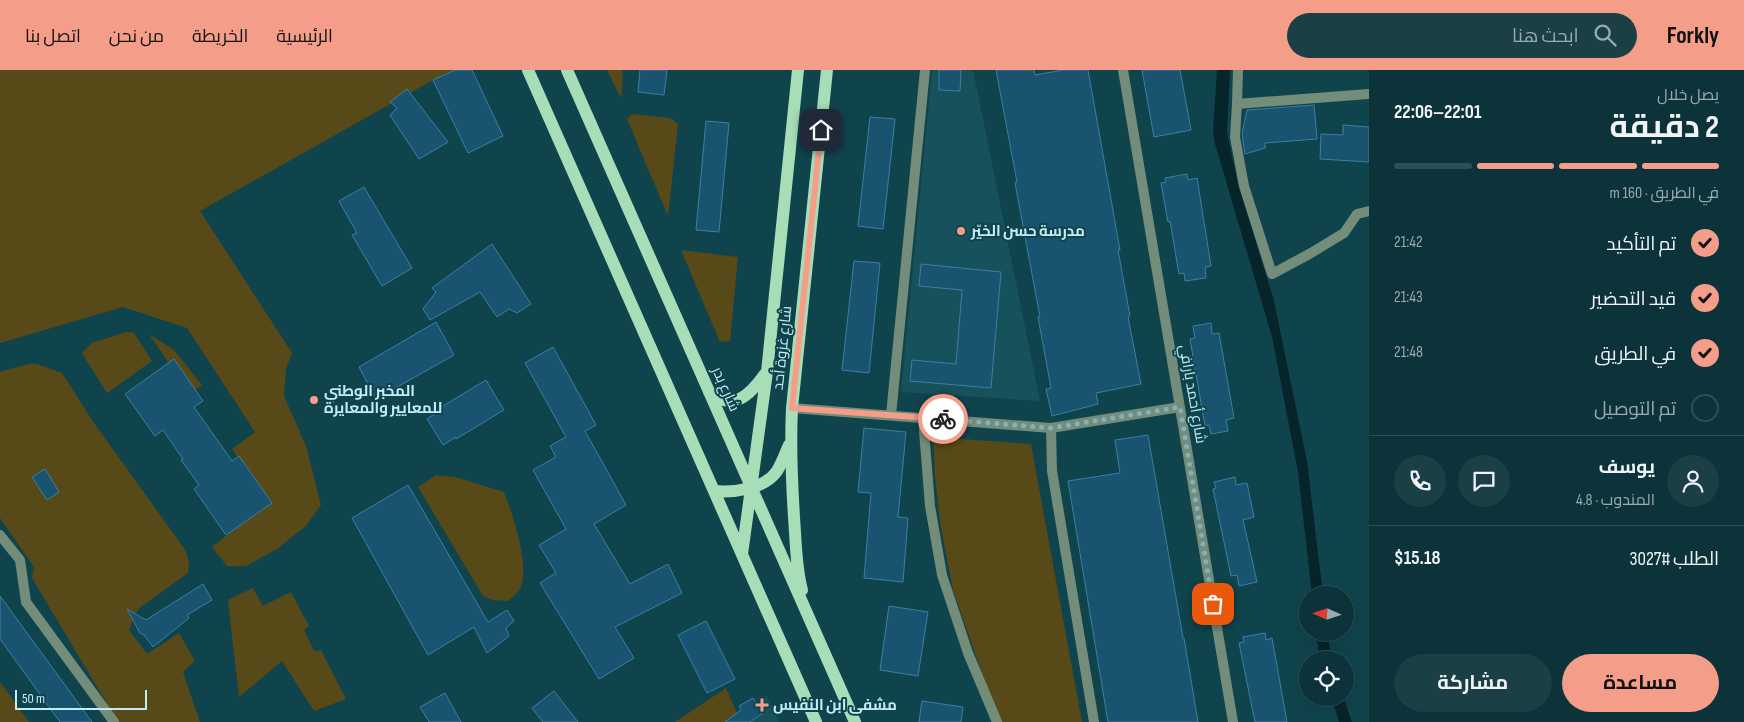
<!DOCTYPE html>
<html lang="ar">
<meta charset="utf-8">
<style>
body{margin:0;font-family:"Sofia Sans Condensed",Cairo,sans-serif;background:#1a3f45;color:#f1f3f6;direction:rtl;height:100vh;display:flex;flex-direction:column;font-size:19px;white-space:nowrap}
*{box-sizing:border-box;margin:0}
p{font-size:16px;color:#9aaaaf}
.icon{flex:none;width:28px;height:28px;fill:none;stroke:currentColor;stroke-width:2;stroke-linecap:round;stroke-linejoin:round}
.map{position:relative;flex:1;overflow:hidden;direction:ltr}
.drawer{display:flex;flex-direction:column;background:#0c333a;width:375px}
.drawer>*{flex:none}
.needle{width:32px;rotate:273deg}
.controls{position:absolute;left:1299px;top:516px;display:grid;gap:10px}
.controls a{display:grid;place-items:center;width:55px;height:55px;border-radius:50%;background:#0c333a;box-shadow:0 5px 20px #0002,0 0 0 1px #2c4e54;font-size:25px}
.scale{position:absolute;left:15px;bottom:12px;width:132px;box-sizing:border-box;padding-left:5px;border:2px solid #c2ecf6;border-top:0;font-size:14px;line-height:18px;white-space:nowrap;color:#c2ecf6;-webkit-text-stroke:4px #10444d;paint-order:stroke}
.pin{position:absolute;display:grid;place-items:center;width:42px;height:42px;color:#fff;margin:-21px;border-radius:10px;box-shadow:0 2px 8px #0006}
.courier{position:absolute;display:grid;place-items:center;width:50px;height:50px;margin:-25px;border:4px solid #f49e8a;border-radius:50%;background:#fff;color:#222;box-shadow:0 1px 6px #0007}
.headline em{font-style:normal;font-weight:700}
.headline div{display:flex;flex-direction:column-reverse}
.headline{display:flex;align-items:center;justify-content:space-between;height:85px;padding:0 25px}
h1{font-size:32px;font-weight:700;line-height:38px}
.bar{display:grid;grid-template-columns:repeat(4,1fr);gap:8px 5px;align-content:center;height:60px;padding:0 25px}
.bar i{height:6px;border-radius:4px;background:#2c4e54}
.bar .current{background:#f49e8a}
.bar p{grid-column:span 4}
.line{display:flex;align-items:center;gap:12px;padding:0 25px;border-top:1px solid #2c4e54}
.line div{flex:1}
.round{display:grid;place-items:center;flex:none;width:52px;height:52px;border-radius:26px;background:#1a3f45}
ol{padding:0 25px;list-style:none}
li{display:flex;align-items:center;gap:15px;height:55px}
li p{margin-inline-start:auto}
li .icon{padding:5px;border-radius:50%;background:#f49e8a;color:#111;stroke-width:4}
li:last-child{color:#9aaaaf}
li i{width:28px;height:28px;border:2px solid #2c4e54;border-radius:50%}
.action{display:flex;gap:10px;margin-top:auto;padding:10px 25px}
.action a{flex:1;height:58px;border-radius:30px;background:#f49e8a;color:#111;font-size:20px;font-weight:700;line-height:58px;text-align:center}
.action a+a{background:#1a3f45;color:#f1f3f6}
header{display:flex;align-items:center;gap:30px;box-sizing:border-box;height:70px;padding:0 25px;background:#f49e8a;color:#111}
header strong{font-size:24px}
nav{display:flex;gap:28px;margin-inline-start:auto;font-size:18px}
.search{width:350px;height:45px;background:#1a3f45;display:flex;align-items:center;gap:12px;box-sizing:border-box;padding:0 18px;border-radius:28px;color:#9aaaaf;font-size:19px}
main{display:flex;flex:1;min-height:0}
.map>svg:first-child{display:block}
</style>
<header>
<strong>Forkly</strong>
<div class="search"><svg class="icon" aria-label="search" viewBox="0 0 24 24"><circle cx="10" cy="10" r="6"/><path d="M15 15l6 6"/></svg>ابحث هنا</div>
<nav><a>الرئيسية</a><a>الخريطة</a><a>من نحن</a><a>اتصل بنا</a></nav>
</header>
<main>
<section class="drawer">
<div class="headline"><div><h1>2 دقيقة</h1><p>يصل خلال</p></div><em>22:01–22:06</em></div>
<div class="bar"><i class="current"></i><i class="current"></i><i class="current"></i><i></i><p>في الطريق · 160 m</p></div>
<ol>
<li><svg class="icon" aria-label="check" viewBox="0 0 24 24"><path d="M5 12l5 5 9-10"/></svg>تم التأكيد<p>21:42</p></li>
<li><svg class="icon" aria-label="check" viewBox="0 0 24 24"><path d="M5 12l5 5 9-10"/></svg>قيد التحضير<p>21:43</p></li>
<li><svg class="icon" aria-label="check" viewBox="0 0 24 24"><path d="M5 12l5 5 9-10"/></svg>في الطريق<p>21:48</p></li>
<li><i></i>تم التوصيل</li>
</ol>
<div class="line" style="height:90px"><a class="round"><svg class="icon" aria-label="person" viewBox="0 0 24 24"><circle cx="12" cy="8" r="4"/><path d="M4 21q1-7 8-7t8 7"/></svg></a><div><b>يوسف</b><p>المندوب · 4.8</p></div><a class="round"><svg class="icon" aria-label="chat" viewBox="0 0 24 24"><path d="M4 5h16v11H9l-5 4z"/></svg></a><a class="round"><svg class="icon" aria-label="phone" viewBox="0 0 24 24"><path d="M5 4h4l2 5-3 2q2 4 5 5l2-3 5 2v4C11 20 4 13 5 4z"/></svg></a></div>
<div class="line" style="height:65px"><div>الطلب #3027</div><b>$15.18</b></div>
<div class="action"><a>مساعدة</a><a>مشاركة</a></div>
</section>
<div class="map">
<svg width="1369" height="652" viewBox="0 0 1369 652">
<rect width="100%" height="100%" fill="#10444d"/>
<!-- built -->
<path fill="#16515c" d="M932,0h41l67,331 -139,-9z
M767,626l12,26h-59z"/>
<!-- green -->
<path fill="#574918" d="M0,0h455l-22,10 -233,131 92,142 -6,16 -2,27 22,50 15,59 -15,21 -29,23 -31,17h-19l-15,-19 55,-44 -35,-54 23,-17 -68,-104 -64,-21 -123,36z
M607,0h16l-2,28z
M632,44l38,4 8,6 -10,92 -41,-97z
M681,180l57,7 -8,84 -10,1z
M126,262l8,1 18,28 -45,32 -25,-40 10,-10z
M149,264l25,16 28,35 -12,9z
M28,294h9l25,9 32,50 92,128 3,13 -1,9 -50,36 -9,21 18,24 32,-21 16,28 -12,11 17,50h-82l-86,-144 2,-11 -34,-49v-146z
M933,367l98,7 51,278h-80l-14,-32 -35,-100 -13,-68 -5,-47z
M436,405l19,2 49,15c8,19 28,80 15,98 -2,4 -8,8 -11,11l-15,-1 -10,-4 -65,-109z
M253,518l10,18 28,-14 18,34 -5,4 10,21 7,-1 25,49 -32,12 -32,-50 -43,36 -11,-97z
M0,612l29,40h-29z
M726,618l11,25 -13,9h-49z"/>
<!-- water -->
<path fill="#06252b" d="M1217,0h13l-3,62 11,52 36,117 33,160 16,134h-11l-14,-123 -26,-135 -57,-193 -2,-13z
M1316,563h11l5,27h-12z
M1332,628h12l8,24h-13z"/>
<!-- building -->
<path fill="#19536f" stroke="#3881a5" d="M455,0h17l31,66 -35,17 -35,-73z
M640,0h27l-3,25 -26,-3z
M939,0h22l-1,21 -21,-1z
M996,0h38l1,5 28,-5h25l32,180h-2l12,66 -2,1 13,67 -45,9 2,11 -46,12 -6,-27 5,-1 -13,-71h2l-25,-134 2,-1z
M1142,0h38l11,60 -37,7z
M407,19l41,53 -29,17 -29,-44 7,-7 -7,-6z
M1314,35l3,34 -52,4v5l-20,6 -3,-21 5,-23z
M870,47l25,2 -12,110 -25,-3z
M706,51l23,2 -10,109 -23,-2z
M1343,55l26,2v35l-49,-3 1,-25 22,1z
M1187,104l1,6 9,-2 14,88 -6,1 1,11 -21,3 -1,-8 -5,1 -9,-53 -2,1 -7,-39 5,-1 -1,-4z
M364,117l48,81 -30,18 -30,-51 5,-2 -18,-32z
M492,174l39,60 -14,9 -8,-4 -12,8 -17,-25 -50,28 -7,-11 13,-17 -4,-4z
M854,191l26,2 -11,110 -27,-3z
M921,194l80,8 -10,116 -81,-7 2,-21 44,4 6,-74 -43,-4z
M436,252l18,33 -78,44 -17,-32z
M1211,253l1,11 7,-1 15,85 -8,2 2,11 -17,3 -2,-9 -4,1 -15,-87 5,-1 -2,-12z
M553,277l43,78 -11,6 41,74 -32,19 36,60 38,-20 14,29 -67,34 19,31 -35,21 -59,-96 16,-10 -17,-28 27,-16 -33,-59 23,-13 -6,-11 16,-9 -41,-74z
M174,289l29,42 -9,6 38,54 7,-5 33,47 -46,32 -32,-46 5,-4 -18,-25 2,-1 -20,-29 -8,6 -30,-42z
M486,310l18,30 -48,29v-2l-13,8 -16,-26 12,-8 -1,-2z
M864,358l42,4 -8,85 10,1 -5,64 -39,-4 7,-85 -13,-1z
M1148,365l35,203h1l14,84h-90l-40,-241 52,-8 -5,-33z
M45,399l14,23 -12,8 -15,-23z
M1235,407l1,8 11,-2 7,34 -11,3 14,62 -18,4 -2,-11 -6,1 -18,-87 3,-1 -2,-6z
M408,415l80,137 19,-12 7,11 -8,7 3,8 -22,17 -13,-26 -46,28 -76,-137z
M203,514l9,16 -25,15 2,3 -36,29 -9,-12 -4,-2 -13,-24 19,11z
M0,526l92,126h-32l-60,-83z
M889,536l39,6 -10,64 -38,-6z
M706,551l29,58 -28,14 -29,-58z
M1265,563l1,7 6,-2 15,84h-32l-16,-79 5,-1 -1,-5z
M554,621l24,31h-35l-11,-14z
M445,623l16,29h-32l-9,-15z
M753,628l10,15 -13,9h-25l16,-12 -2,-4z
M922,631l41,6 -2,15h-42z"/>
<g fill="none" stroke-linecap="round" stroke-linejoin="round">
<!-- street -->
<path stroke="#738d7a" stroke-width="10" d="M1123,0l110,652
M1369,24l-132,10 -2,33 9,49 28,88 39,-21 33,-20 13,-19 12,-3
M1237,34l1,-34
M792,338l259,20 129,-21
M891,345l34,-345
M923,348l7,88 12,69 26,78 29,69
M1051,358l1,43 42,251
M0,465l20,25 6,42 88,120"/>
<!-- primary -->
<path stroke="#a7deb7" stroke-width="12" d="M528,0l288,652
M567,0l288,652
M709,322c25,20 41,3 56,-18
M714,421c19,2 51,-2 63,-20 5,-8 8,-17 12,-26
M742,484l25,-182 31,-302
M802,520c-5,-18 -6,-39 -7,-58 -3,-42 -5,-83 -3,-124l35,-338"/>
</g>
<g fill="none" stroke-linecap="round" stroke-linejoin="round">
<!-- done -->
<path stroke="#84b1bb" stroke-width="5" stroke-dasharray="0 9" d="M943,349l108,9 129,-21 33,197"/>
<!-- route -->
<path stroke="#f49e8a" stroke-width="6" d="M821,60l-29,278 151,11"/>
</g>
<!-- markers -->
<g fill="#f49e8a" stroke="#10444d" stroke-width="2">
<circle cx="961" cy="161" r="5"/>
<circle cx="314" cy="330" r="5"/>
<path d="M759.5 627.5h5v5h5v5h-5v5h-5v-5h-5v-5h5z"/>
</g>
<g text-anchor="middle" stroke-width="4" stroke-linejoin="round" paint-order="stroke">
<!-- poi labels -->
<g font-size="15" font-weight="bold" fill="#c2ecf6" stroke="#10444d" text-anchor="start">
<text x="971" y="166">مدرسة حسن الخيّر</text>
<text x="324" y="326">المخبر الوطني<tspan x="324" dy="17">للمعايير والمعايرة</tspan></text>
<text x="773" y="640">مشفى ابن النفيس</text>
</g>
<!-- street labels -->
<g font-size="15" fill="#c2ecf6" stroke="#10444d">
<text transform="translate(782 278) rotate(-84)" y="5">شارع غزوة أحد</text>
<text transform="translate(726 319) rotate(66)" y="5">شارع بدر</text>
<text transform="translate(1193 324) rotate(80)" y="5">شارع أحمد بارافي</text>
</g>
</g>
</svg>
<div class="controls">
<a><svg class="needle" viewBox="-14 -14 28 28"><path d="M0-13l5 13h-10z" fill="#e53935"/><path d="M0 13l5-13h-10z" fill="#9aaaaf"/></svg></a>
<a><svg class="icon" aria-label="locate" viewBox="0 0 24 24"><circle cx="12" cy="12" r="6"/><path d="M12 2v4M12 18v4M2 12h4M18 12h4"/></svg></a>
</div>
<div class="scale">50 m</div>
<div class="pin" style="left:1213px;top:534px;background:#ea580c"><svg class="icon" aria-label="bag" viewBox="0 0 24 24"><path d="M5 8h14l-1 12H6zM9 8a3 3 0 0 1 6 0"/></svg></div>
<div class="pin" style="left:821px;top:60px;background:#1f2937"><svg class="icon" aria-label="home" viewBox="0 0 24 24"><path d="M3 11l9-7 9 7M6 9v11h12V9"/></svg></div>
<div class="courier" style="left:943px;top:349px"><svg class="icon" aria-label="bike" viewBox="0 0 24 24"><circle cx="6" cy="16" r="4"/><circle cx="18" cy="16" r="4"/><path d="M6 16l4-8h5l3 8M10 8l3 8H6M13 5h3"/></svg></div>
</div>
</main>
